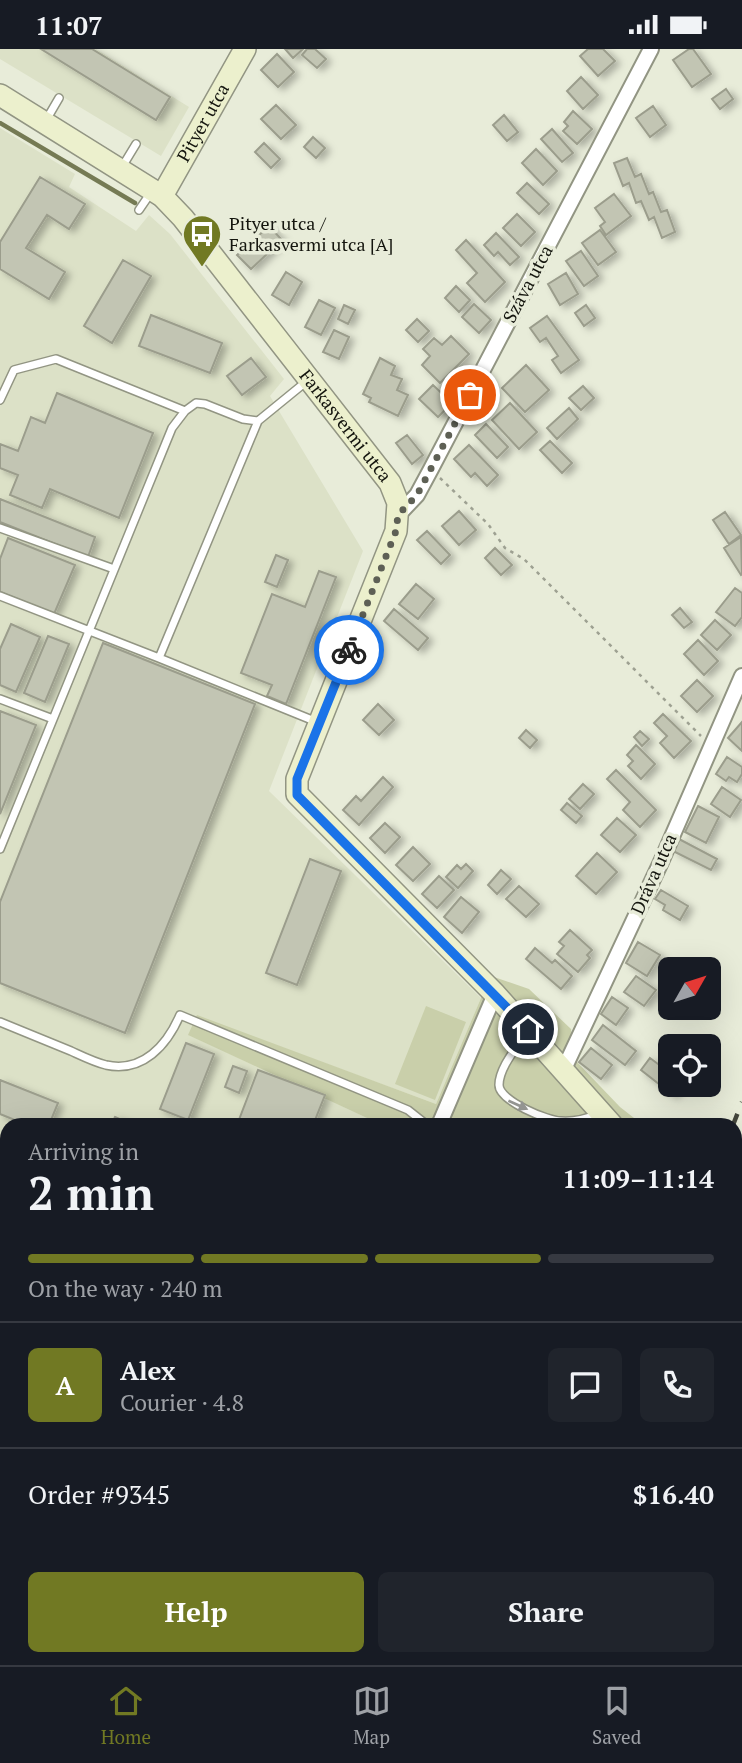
<!DOCTYPE html>
<meta charset="utf-8">
<style>
body{margin:0;font-family:"PT Serif",serif;background:#20242c;color:#f1f3f6;height:100vh;display:flex;flex-direction:column;font-size:26px;white-space:nowrap}
*{box-sizing:border-box;margin:0}
p{font-size:23px;color:#9ea1a6}
.icon{flex:none;width:38px;height:38px;fill:none;stroke:currentColor;stroke-width:2;stroke-linecap:round;stroke-linejoin:round}
.map{position:relative;flex:1;overflow:hidden}
.panel{position:absolute;left:0px;top:1069px;width:742px;height:548px;display:flex;flex-direction:column;background:#171b24;border-radius:21px 21px 0 0;box-shadow:0 7px 28px #0002}
.panel>*{flex:none}
.needle{width:46px;rotate:51deg}
.controls{position:absolute;left:658px;top:908px;display:grid;gap:14px}
.controls a{display:grid;place-items:center;width:63px;height:63px;border-radius:10px;background:#171b24;box-shadow:0 7px 28px #0002;font-size:35px}
.pin{position:absolute;display:grid;place-items:center;width:60px;height:60px;color:#fff;margin:-30px;border:4px solid #fff;border-radius:50%;box-shadow:0 2px 7px #0007}
.courier{position:absolute;display:grid;place-items:center;width:70px;height:70px;margin:-35px;border:5px solid #1a73e8;border-radius:50%;background:#fff;color:#222;box-shadow:0 2px 9px #0007}
.overview em{font-style:normal;font-weight:600}
.overview div{display:flex;flex-direction:column-reverse}
.overview{display:flex;align-items:center;justify-content:space-between;height:119px;padding:0 28px}
h1{font-size:46px;font-weight:600;line-height:52px}
.bar{display:grid;grid-template-columns:repeat(4,1fr);gap:10px 7px;align-content:center;height:84px;padding:0 28px}
.bar i{height:9px;border-radius:5px;background:#363941}
.bar .current{background:#717923}
.bar p{grid-column:span 4}
.line{display:flex;align-items:center;gap:18px;padding:0 28px;border-top:2px solid #363941}
.line div{flex:1}
.round{display:grid;place-items:center;flex:none;width:74px;height:74px;border-radius:10px;background:#20242c}
.action{display:flex;gap:14px;margin-top:auto;padding:14px 28px}
.action a{flex:1;height:80px;border-radius:10px;background:#717923;color:#fff;font-size:28px;font-weight:600;line-height:80px;text-align:center}
.action a+a{background:#20242c;color:#f1f3f6}
.status{display:flex;justify-content:space-between;align-items:center;height:49px;padding:0 35px;background:#171b24;direction:ltr}
.status svg{height:19px;fill:currentColor}
.menu{display:flex;justify-content:space-around;align-items:center;height:98px;border-top:2px solid #363941;background:#171b24;font-size:19px;color:#9ea1a6}
.menu a{display:grid;justify-items:center;gap:4px}
.menu .current{color:#717923}
.map>svg:first-child{display:block}
</style>
<div class="status"><b>11:07</b><svg viewBox="0 0 49 12"><path d="M0 12V9h3v3zM5 12V6h3v6zM10 12V3h3v9zM15 12V0h3v12zM26 1h20v11H26zM47 4h2v5h-2z"/></svg></div>
<div class="map">
<svg width="742" height="1616" viewBox="0 0 742 1616">
<defs>
<filter id="shadow"><feDropShadow dx="5" dy="3" stdDeviation="3.5" flood-color="#0004"/></filter>
</defs>
<rect width="100%" height="100%" fill="#e8ecd9"/>
<!-- built -->
<path fill="#dce1c7" d="M0,0h96l93,58 -28,49 -161,-97z
M0,79l75,46 -6,13 67,44 13,-16 21,19 114,145 -14,17 93,155 -94,240 212,207 -45,106 -239,-88 -8,19 189,88 -1,2h-370v18l-7,-2z
M0,1354l7,2v254h32l2,6h-41z
M227,1610h125l3,6h-137z"/>
<!-- green -->
<path fill="#c9cfaa" d="M494,928l35,12 42,40 6,33 43,45 23,18h-261l-194,-90 9,-20 239,89 45,-106z
M426,957l40,16 -31,78 -40,-16z
M0,1092l7,2v262l-7,-2z
M735,1178l7,2v50l-7,-3z
M352,1610h109l-3,6h-103z
M549,1610h175l-4,6h-173z"/>
<g fill="none" stroke-linecap="round" stroke-linejoin="round">
<!-- stream -->
<path stroke="#757a54" stroke-width="4.5" d="M0,74l135,80"/>
</g>
<!-- building -->
<path fill="#c2c5b3" stroke="#9b9d8c" stroke-width="2" filter="url(#shadow)" d="M41,0h51l78,48 -14,23z
M285,0h18l-10,9z
M307,0h8l11,10 -9,9 -15,-13z
M588,0h15l12,12 -17,15 -18,-20z
M689,0h4l18,25 -19,13 -19,-27z
M277,5l17,18 -16,15 -17,-17z
M581,28l17,18 -15,14 -16,-18z
M726,40l7,10 -13,10 -8,-10z
M276,56l20,20 -15,14 -20,-20z
M653,57l13,19 -16,12 -14,-19z
M573,62l19,18 -15,15 -14,-13 5,-5 -4,-4z
M504,66l14,17 -11,9 -14,-16z
M552,80l21,24 -11,9 -21,-23z
M313,88l12,11 -9,10 -12,-11z
M264,94l16,16 -9,9 -16,-16z
M536,100l21,22 -14,14 -21,-22z
M627,109l8,19 6,-3 8,20 4,-2 8,20 6,-2 8,22 -13,6 -8,-21 -5,3 -8,-19 -5,2 -7,-20 -6,3 -9,-23z
M40,128l45,27 -16,25 -22,-14 -21,33 39,24 -16,27 -49,-30v-27z
M527,134l22,21 -10,10 -22,-21z
M614,145l17,22 -25,19 -6,-9 5,-4 -10,-14z
M517,165l18,18 -14,14 -18,-18z
M269,177l13,14 -31,29 -14,-14z
M600,181l16,22 -18,13 -16,-22z
M496,184l23,24 -9,8 -12,-13 -4,4 -10,-11z
M466,191l39,42 -20,20 -18,-19 10,-10 -21,-23z
M581,202l17,25 -14,10 -18,-25z
M123,211l28,16 -39,67 -28,-17z
M286,223l16,10 -13,23 -17,-10z
M566,224l12,21 -18,11 -12,-21z
M456,237l14,14 -11,12 -14,-14z
M319,251l16,8 -14,27 -16,-8z
M474,255l17,16 -12,13 -17,-16z
M344,256l11,5 -7,14 -10,-5z
M586,256l9,13 -11,8 -9,-13z
M151,266l71,28 -12,30 -71,-27z
M547,267l32,44 -18,13 -9,-13 6,-4 -12,-18 -6,4 -10,-14z
M417,270l12,12 -11,11 -12,-12z
M334,281l15,7 -10,22 -16,-7z
M451,287l18,18 -29,29 -18,-18 8,-9 -7,-7 11,-11 8,7z
M251,309l15,19 -24,18 -15,-19z
M380,309l15,8 -4,9 11,4 -5,11 11,5 -10,21 -29,-14 2,-4 -8,-4z
M526,316l23,25 -24,22 -23,-24z
M433,336l19,18 -14,14 -19,-18z
M583,337l11,12 -13,12 -12,-12z
M57,344l96,40 -34,85 -69,-29 -8,19 -32,-13 8,-20 -18,-7v-24l18,7 13,-34 14,6z
M510,354l27,29 -18,17 -27,-29z
M569,359l9,11 -21,20 -10,-11z
M486,375l22,23 -11,11 -22,-23z
M407,386l16,20 -11,9 -16,-21z
M550,392l22,22 -10,10 -22,-23z
M469,396l29,30 -11,11 -12,-13 -4,4 -17,-18z
M0,450l95,38 -7,20 -88,-35z
M459,462l17,19 -17,15 -17,-19z
M725,463l16,23 -12,9 -16,-24z
M427,482l23,24 -9,9 -24,-24z
M741,488l1,37 -1,1 -17,-27z
M8,489l67,27 -21,49 -54,-22v-33z
M495,499l17,17 -11,10 -16,-17z
M276,506l12,5 -11,27 -12,-5z
M319,522l17,6 -50,127 -19,-8 5,-11 -31,-12 31,-79 33,13z
M416,535l18,15 -16,20 -19,-15z
M735,539l7,5v24l-7,9 -19,-14z
M680,559l12,14 -8,6 -12,-13z
M394,560l34,29 -10,12 -34,-29z
M715,571l16,15 -14,15 -16,-15z
M11,575l29,13 -24,55 -16,-7v-36z
M48,587l21,8 -24,58 -21,-9z
M698,591l20,21 -14,14 -20,-21z
M103,594l152,61 -130,329 -125,-50v-81z
M697,631l16,16 -16,16 -16,-16z
M378,655l16,16 -15,15 -16,-15z
M0,662l36,14 -36,89z
M663,665l28,27 -17,17 -14,-15 7,-7 -13,-13z
M742,673v29l-14,-13z
M526,681l11,10 -7,8 -11,-10z
M640,682l9,8 -7,7 -8,-9z
M636,696l19,19 -14,15 -13,-13 5,-5 -6,-6z
M727,708l15,10v7l-5,8 -8,-5 -3,4 -10,-7z
M616,721l40,40 -16,17 -17,-17 7,-8 -23,-23z
M383,728l10,10 -34,38 -16,-15 13,-14 5,5z
M583,735l11,10 -14,15 -11,-10z
M722,738l19,13 -11,17 -19,-13z
M567,754l15,13 -6,7 -15,-13z
M698,757l21,11 -13,26 -21,-11z
M617,769l19,17 -16,17 -19,-17z
M385,774l15,14 -15,16 -15,-15z
M679,790l38,20 -6,11 -38,-19z
M413,798l17,17 -17,17 -17,-16z
M597,804l20,19 -21,22 -20,-18z
M310,810l31,12 -44,114 -31,-12z
M466,815l7,7 -15,17 -12,-11 11,-12 4,4z
M501,821l10,9 -14,15 -9,-9z
M439,827l15,14 -17,18 -15,-14z
M519,837l20,18 -13,13 -20,-18z
M661,841l27,16 -8,14 -17,-10 2,-5 -10,-6z
M461,848l18,15 -17,21 -18,-16z
M570,881l22,20 -5,5 3,3 -12,14 -21,-18 7,-8 -5,-4z
M638,893l22,13 -13,21 -21,-13z
M535,899l17,15 3,-3 17,16 -11,13 -35,-30z
M636,927l20,14 -12,16 -20,-14z
M612,948l16,11 -12,17 -15,-11z
M603,976l33,26 -11,14 -33,-25z
M186,994l28,11 -26,66 -28,-11z
M591,999l21,17 -11,14 -22,-17z
M650,1009l20,15v12h10l-7,10 -32,-25z
M233,1017l14,5 -8,22 -14,-6z
M258,1021l67,25 -12,30h-20l-14,-5 -2,5h-40z
M0,1031l58,23 -9,22h-22l-27,-11z
M115,1068l14,6 -1,2h-17z
M87,1610h36l4,6h-27l-3,-4 -6,4z
M256,1610h16l4,6h-29z"/>
<g fill="none" stroke-linecap="round" stroke-linejoin="round">
<!-- lane casing -->
<g stroke="#929583" stroke-width="10">
<path id="lane" d="M45,73l14,-24
M122,118l14,-23
M139,161l13,-19
M0,351l14,-30 42,-11 129,52
M0,479l114,41
M0,547l159,62 99,-237
M159,609l158,64
M0,650l53,20
M0,800l172,-421 13,-17 11,-8 9,1 38,15 15,2 49,-40
M0,973c24,10 47,19 71,29 11,5 23,11 35,14 37,8 61,-20 74,-50l228,95 19,15
M526,984c-9,14 -27,35 -27,52 0,16 49,36 62,36 14,1 25,-2 37,-7
M0,1459l7,-7
M44,1610l2,6
M194,1616l8,-6
M369,1616l8,-6"/>
</g>
<!-- street casing -->
<g stroke="#929583" stroke-width="18">
<path id="street" d="M398,466l19,-20 14,-26 220,-420
M563,1022l98,-209 81,-186
M439,1076l56,-131
M0,1337l7,3
M735,1417l7,-10"/>
</g>
<!-- secondary casing -->
<g stroke="#929583" stroke-width="24">
<g id="secondary">
<path id="s1" d="M0,46l162,101 21,22 207,265 8,20 -2,28 -99,248v15l198,200 117,131"/>
<path id="s2" d="M162,147l83,-147"/>
<path d="M735,1158l7,4"/>
</g>
</g>
<!-- path -->
<path stroke="#9ea192" stroke-width="2.5" stroke-dasharray="3.5 5" stroke-linecap="butt" d="M440,429l48,46 17,24 19,11 177,177
M410,1610v6"/>
<!-- lane -->
<use href="#lane" stroke="#fff" stroke-width="7"/>
<!-- street -->
<use href="#street" stroke="#fff" stroke-width="14"/>
<!-- secondary -->
<use href="#secondary" stroke="#ecf0cd" stroke-width="21"/>
<!-- rail -->
<path stroke="#43453b" stroke-width="4.5" stroke-dasharray="12 12" stroke-linecap="butt" d="M733,1076l9,-23
M0,1262l7,8
M0,1301l7,4
M438,1610l1,6
M525,1616l3,-6"/>
</g>
<!-- one-way arrows -->
<defs><path id="oneway-solid" d="M-6-.8H1V-3.2L6.5 0L1 3.2V.8H-6Z" transform="scale(1.75)"/></defs>
<use fill="#959693" href="#oneway-solid" transform="translate(518 1056) rotate(24)"/>
<g fill="none" stroke-linecap="round" stroke-linejoin="round">
<!-- done -->
<path stroke="#5e6055" stroke-width="7" stroke-dasharray="0 12.6" d="M349,601l47,-119 2,-16 19,-20 53,-100"/>
<!-- route -->
<path stroke="#1a73e8" stroke-width="9" d="M349,601l-52,129v16l231,234"/>
</g>
<!-- icons -->
<defs>
<g id="bus-pin" transform="scale(2.0125)"><path d="M0 17L-7.5 6A9.5 9.5 0 1 1 7.5 6Z" fill="#717923" stroke="#e8ecd9"/><path d="M-5-6H5V4H4V6H2V4H-2V6H-4V4H-5ZM-3.5-4V0h7V-4ZM-3.5 1.2v1.5H-2V1.2ZM2 1.2v1.5H3.5V1.2Z" fill="#fff"/></g>
</defs>
<g fill-rule="evenodd">
<use href="#bus-pin" x="202" y="185"/>
</g>
<g text-anchor="middle" stroke-width="7" stroke-linejoin="round" paint-order="stroke">
<!-- street labels -->
<g font-size="18" fill="#14150e" stroke="#e8ecd9">
<text dy="6" stroke="none"><textPath href="#s2" startOffset="84">Pityer utca</textPath></text>
<text transform="translate(528 235) rotate(-62)" y="6">Száva utca</text>
<text dy="6" stroke="none"><textPath href="#s1" startOffset="485">Farkasvermi utca</textPath></text>
<text transform="translate(654 825) rotate(-66)" y="6">Dráva utca</text>
</g>
<!-- poi labels -->
<g font-size="18" fill="#14150e" stroke="#e8ecd9" text-anchor="start">
<text x="229" y="181">Pityer utca /<tspan x="229" dy="21">Farkasvermi utca [A]</tspan></text>
</g>
</g>
</svg>
<div class="controls">
<a><svg class="needle" viewBox="-14 -14 28 28"><path d="M0-13l5 13h-10z" fill="#e53935"/><path d="M0 13l5-13h-10z" fill="#9ea1a6"/></svg></a>
<a><svg class="icon" aria-label="locate" viewBox="0 0 24 24"><circle cx="12" cy="12" r="6"/><path d="M12 2v4M12 18v4M2 12h4M18 12h4"/></svg></a>
</div>
<div class="pin" style="left:470px;top:346px;background:#ea580c"><svg class="icon" aria-label="bag" viewBox="0 0 24 24"><path d="M5 8h14l-1 12H6zM9 8a3 3 0 0 1 6 0"/></svg></div>
<div class="pin" style="left:528px;top:980px;background:#1f2937"><svg class="icon" aria-label="home" viewBox="0 0 24 24"><path d="M3 11l9-7 9 7M6 9v11h12V9"/></svg></div>
<div class="courier" style="left:349px;top:601px"><svg class="icon" aria-label="bike" viewBox="0 0 24 24"><circle cx="6" cy="16" r="4"/><circle cx="18" cy="16" r="4"/><path d="M6 16l4-8h5l3 8M10 8l3 8H6M13 5h3"/></svg></div>
<section class="panel">
<div class="overview"><div><h1>2 min</h1><p>Arriving in</p></div><em>11:09–11:14</em></div>
<div class="bar"><i class="current"></i><i class="current"></i><i class="current"></i><i></i><p>On the way · 240 m</p></div>
<div class="line" style="height:126px"><b class="round" style="background:#717923;color:#fff">A</b><div><b>Alex</b><p>Courier · 4.8</p></div><a class="round"><svg class="icon" aria-label="chat" viewBox="0 0 24 24"><path d="M4 5h16v11H9l-5 4z"/></svg></a><a class="round"><svg class="icon" aria-label="phone" viewBox="0 0 24 24"><path d="M5 4h4l2 5-3 2q2 4 5 5l2-3 5 2v4C11 20 4 13 5 4z"/></svg></a></div>
<div class="line" style="height:91px"><div>Order #9345</div><b>$16.40</b></div>
<div class="action"><a>Help</a><a>Share</a></div>
</section>
</div>
<nav class="menu">
<a class="current"><svg class="icon" aria-label="home" viewBox="0 0 24 24"><path d="M3 11l9-7 9 7M6 9v11h12V9"/></svg>Home</a>
<a><svg class="icon" aria-label="map" viewBox="0 0 24 24"><path d="M3 6l6-2 6 2 6-2v14l-6 2-6-2-6 2zM9 4v14M15 6v14"/></svg>Map</a>
<a><svg class="icon" aria-label="saved" viewBox="0 0 24 24"><path d="M7 4h10v16l-5-4-5 4z"/></svg>Saved</a>
</nav>
